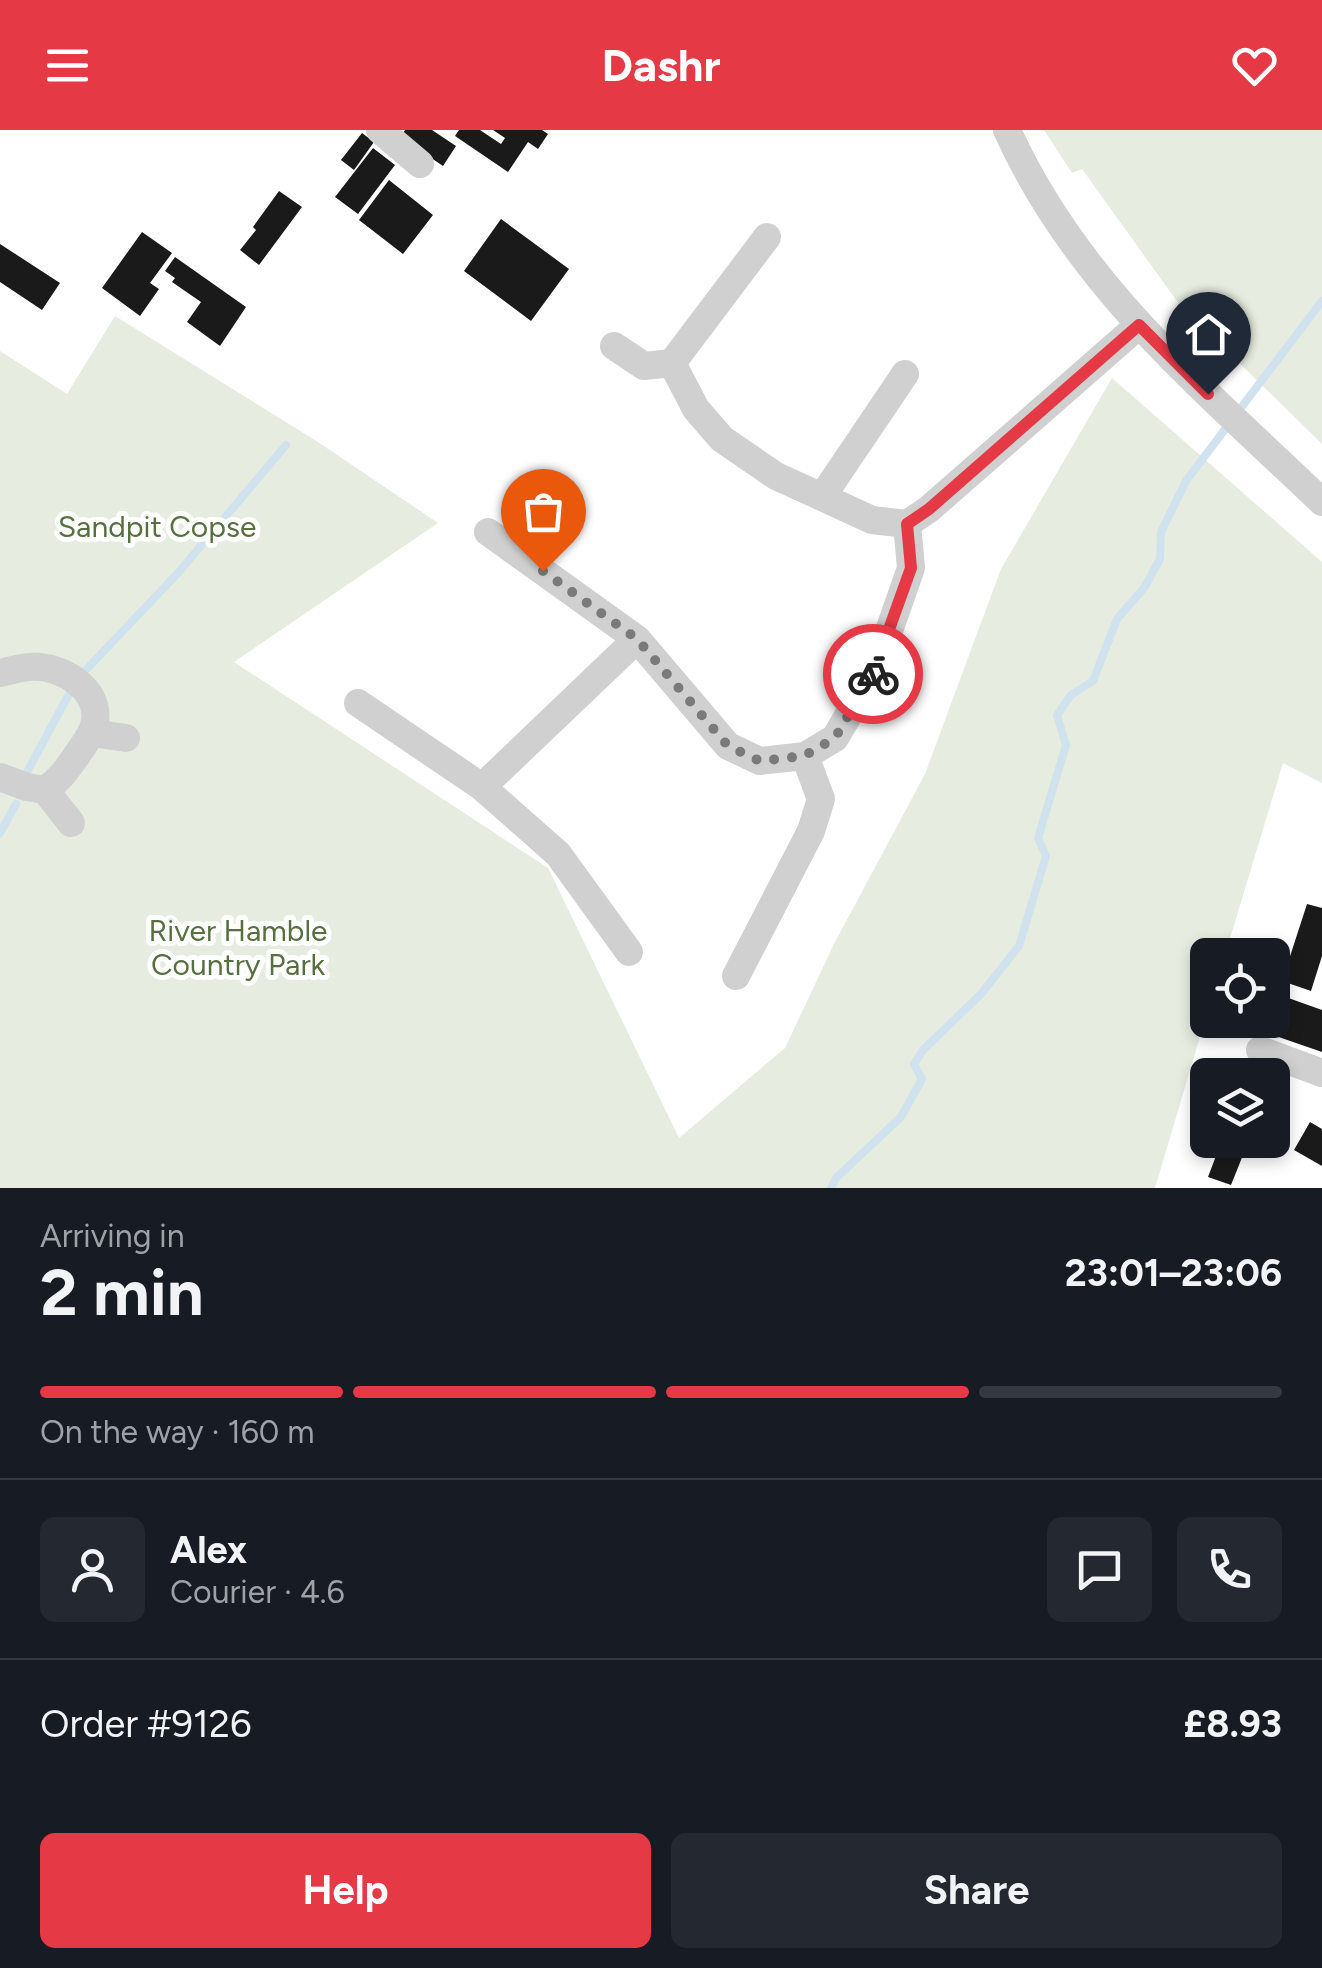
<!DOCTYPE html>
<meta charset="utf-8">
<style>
body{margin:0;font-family:Figtree,sans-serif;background:#242831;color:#f1f3f6;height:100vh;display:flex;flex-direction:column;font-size:38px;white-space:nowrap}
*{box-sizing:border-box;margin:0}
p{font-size:32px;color:#9ea1a6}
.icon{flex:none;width:55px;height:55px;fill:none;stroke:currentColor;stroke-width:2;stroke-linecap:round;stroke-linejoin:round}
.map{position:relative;height:1058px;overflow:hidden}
.side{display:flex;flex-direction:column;background:#171b24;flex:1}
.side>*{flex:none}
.controls{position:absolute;left:1190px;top:808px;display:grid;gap:20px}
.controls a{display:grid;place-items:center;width:100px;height:100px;border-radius:15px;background:#171b24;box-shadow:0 5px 15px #0003;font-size:50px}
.pin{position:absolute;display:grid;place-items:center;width:85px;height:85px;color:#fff;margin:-102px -42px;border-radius:50% 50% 50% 0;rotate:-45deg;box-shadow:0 0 10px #0007}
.pin .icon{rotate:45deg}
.courier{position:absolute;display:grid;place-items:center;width:100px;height:100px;margin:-50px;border:8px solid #e63946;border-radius:50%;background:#fff;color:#222;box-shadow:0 2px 12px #0007}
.head em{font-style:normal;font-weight:700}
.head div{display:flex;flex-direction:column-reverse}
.head{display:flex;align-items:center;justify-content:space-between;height:170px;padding:0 40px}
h1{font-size:65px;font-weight:700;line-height:75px}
.bar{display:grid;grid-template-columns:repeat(4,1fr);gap:15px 10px;align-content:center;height:120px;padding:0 40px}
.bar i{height:12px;border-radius:8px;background:#363941}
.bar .selected{background:#e63946}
.bar p{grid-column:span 4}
.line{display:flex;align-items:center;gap:25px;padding:0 40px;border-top:2px solid #363941}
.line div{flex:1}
.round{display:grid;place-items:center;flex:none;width:105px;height:105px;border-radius:15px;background:#242831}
.cta{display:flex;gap:20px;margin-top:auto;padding:20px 40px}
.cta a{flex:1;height:115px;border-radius:15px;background:#e63946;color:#fff;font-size:40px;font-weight:700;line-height:115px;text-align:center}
.cta a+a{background:#242831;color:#f1f3f6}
header{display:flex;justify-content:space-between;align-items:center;height:130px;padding:0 40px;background:#e63946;color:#fff;font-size:45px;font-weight:700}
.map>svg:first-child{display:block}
</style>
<header><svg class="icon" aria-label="menu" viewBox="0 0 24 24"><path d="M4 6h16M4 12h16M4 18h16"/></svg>Dashr<svg class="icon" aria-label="heart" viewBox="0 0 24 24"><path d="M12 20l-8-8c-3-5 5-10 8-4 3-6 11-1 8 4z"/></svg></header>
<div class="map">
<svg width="1322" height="1058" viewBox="0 0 1322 1058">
<rect width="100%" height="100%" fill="#fff"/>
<!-- green -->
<path fill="#e6ecdf" d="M1044,0h278v314l-143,-140 -97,-135 -10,4z
M115,186l203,126 120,81 -204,139 314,206 131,270 106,-90 49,-104 91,-170 76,-205 111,-191 210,184v221l-39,-20 -58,192h-17l-1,58 -52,175h-1155v-837l67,43z"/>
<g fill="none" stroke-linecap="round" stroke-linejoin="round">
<!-- stream -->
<path stroke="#cfe2ee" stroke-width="8" d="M1237,283l85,-112
M83,543l95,-100 108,-128
M26,644l43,-80
M0,703l16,-29
M831,1058l5,-10 65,-61 21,-38 -8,-15 9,-14 58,-56 38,-48 27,-90 -8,-18 28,-93 -9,-30 14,-20 22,-14 24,-62 27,-31 16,-29 1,-27 25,-51 43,-57"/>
</g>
<!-- building -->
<path fill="#1a1a1a" d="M405,0h27l24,16 -13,20 -43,-29z
M459,0h21l21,14 4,-6 -12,-8h49l6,4 -10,15 -10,-7 -20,30 -53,-36z
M362,3l12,9 -20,28 -13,-10z
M373,18l22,17 -37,49 -23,-17z
M389,50l44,35 -30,39 -44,-34z
M279,61l23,16 -43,58 -19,-15 16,-20 -3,-3z
M501,89l68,50 -38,52 -67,-50z
M142,102l30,21 -22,30 9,6 -19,27 -38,-28z
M0,114l60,39 -18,27 -42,-28z
M175,127l71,50 -26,39 -33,-24 14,-20 -29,-20 3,-4 -10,-7z
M1307,774l15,4v48l-11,35 -29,-10z
M1280,865l42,15v42l-55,-19z
M1310,992l12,7v37l-28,-16z
M1222,1010h27l-18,45 -23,-8z"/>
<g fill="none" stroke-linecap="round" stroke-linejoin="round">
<!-- minor -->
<path stroke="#d0d0d0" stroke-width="28" d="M380,0l40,34
M1007,0c70,155 195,257 315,372
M614,216l30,20 28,-3 95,-126
M672,233l24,46 26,30 54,37 46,21 50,23 35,4
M822,367l83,-123
M907,394l22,-15 210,-184
M488,402l149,107 91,107 32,15 45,-5 30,-18 41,-70 35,-100 -4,-44
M0,543c10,-2 21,-6 31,-6 29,-2 69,21 64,54 -2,13 -11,23 -18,34 -10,14 -17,25 -32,35l-18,-3 -27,-10
M358,573l124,84 155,-148
M92,603l34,5
M482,657l76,67 71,98
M45,660l26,33
M736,846l75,-145 10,-32 -16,-43
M1260,920l62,23"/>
</g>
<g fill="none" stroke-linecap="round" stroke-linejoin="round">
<!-- done -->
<path stroke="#7a7a7a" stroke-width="10" stroke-dasharray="0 18" d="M543,441l94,68 91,107 32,15 44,-5 31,-18 38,-64"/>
<!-- route -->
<path stroke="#e63946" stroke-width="12" d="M873,544l38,-106 -4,-44 22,-15 210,-184 69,69"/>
</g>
<g text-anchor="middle" stroke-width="10" stroke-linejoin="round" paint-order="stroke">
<!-- park labels -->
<g font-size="30" fill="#56703f" stroke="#fff">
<text x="157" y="407">Sandpit Copse</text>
<text x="238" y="811">River Hamble<tspan x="238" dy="34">Country Park</tspan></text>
</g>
</g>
</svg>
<div class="controls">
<a><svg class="icon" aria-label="locate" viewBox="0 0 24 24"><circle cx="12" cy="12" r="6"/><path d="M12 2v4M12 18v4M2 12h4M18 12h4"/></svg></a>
<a><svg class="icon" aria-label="layers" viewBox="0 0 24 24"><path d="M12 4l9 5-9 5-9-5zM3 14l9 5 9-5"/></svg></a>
</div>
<div class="pin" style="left:543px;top:441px;background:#ea580c"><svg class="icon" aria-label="bag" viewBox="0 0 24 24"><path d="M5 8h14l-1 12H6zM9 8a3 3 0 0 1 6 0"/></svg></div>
<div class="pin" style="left:1208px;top:264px;background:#1f2937"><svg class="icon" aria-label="home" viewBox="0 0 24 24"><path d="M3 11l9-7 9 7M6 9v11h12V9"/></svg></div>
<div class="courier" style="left:873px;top:544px"><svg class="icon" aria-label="bike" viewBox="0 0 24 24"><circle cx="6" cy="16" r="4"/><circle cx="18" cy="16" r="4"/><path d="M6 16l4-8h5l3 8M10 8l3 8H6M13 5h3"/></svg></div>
</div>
<section class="side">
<div class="head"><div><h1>2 min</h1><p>Arriving in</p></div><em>23:01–23:06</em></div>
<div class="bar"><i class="selected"></i><i class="selected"></i><i class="selected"></i><i></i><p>On the way · 160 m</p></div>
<div class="line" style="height:180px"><a class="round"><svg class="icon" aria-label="person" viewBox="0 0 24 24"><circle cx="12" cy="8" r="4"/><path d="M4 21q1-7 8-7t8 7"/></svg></a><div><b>Alex</b><p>Courier · 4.6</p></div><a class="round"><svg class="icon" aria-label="chat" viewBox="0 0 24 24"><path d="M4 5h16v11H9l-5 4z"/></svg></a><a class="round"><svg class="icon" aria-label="phone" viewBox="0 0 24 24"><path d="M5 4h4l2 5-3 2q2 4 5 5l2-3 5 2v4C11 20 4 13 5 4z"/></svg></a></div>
<div class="line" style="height:130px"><div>Order #9126</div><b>£8.93</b></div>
<div class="cta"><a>Help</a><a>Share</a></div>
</section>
